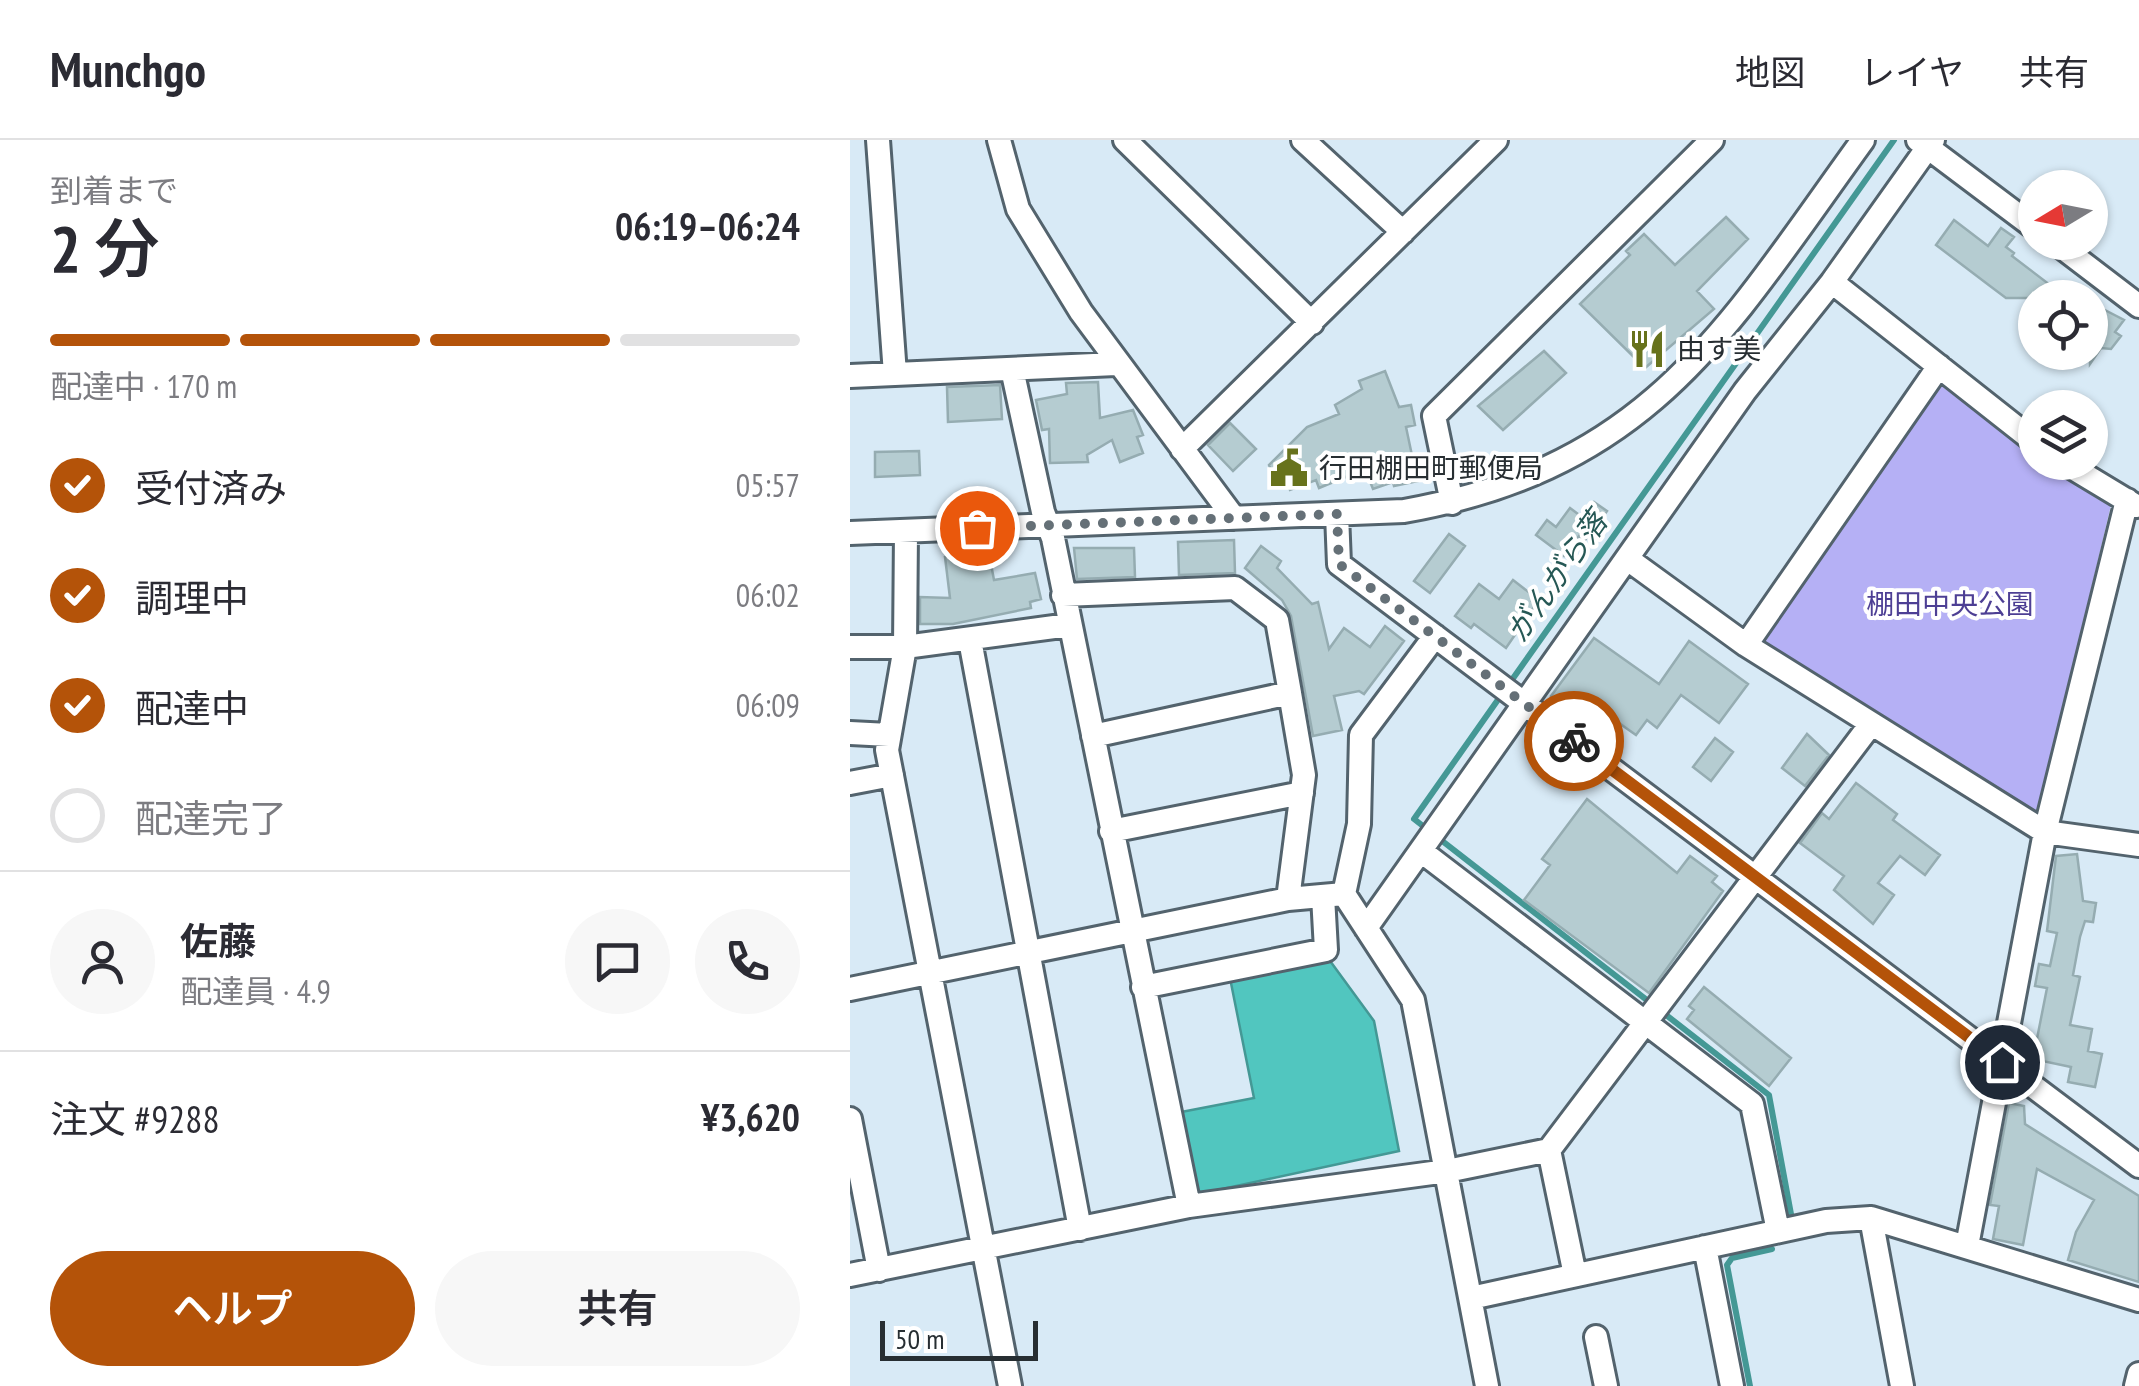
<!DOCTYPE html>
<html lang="ja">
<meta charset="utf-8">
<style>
body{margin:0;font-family:"PT Sans Narrow","Noto Sans JP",sans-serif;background:#f7f7f7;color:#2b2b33;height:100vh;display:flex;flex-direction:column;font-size:38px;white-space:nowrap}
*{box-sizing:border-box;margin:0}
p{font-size:32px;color:#7c7c81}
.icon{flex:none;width:55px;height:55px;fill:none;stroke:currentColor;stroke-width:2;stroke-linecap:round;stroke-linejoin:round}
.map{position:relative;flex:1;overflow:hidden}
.sheet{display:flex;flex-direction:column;background:#fff;width:850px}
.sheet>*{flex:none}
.needle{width:65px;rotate:260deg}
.tools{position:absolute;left:1168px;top:30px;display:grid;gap:20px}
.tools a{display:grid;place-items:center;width:90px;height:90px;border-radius:50%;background:#fff;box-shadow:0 2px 8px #0004;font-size:50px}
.scale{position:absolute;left:30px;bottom:25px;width:158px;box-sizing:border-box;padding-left:10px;border:5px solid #272e32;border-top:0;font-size:28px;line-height:35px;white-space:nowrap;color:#272e32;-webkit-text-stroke:8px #fff;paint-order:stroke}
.pin{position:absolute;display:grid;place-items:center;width:85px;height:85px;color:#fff;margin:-42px;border:5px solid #fff;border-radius:50%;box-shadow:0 2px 10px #0007}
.courier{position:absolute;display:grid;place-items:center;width:100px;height:100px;margin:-50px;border:8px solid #b45309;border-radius:50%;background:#fff;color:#222;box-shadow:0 2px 12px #0007}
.head em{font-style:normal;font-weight:600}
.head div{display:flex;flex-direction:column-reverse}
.head{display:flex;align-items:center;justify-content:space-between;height:170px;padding:0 50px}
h1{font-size:65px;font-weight:600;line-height:75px}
.bar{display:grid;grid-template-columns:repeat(4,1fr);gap:15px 10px;align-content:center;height:120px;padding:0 50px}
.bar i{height:12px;border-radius:8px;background:#e1e1e2}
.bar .on{background:#b45309}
.bar p{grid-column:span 4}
.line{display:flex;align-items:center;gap:25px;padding:0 50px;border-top:2px solid #e1e1e2}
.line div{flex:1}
.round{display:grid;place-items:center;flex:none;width:105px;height:105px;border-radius:52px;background:#f7f7f7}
ol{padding:0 50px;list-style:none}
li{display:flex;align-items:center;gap:30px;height:110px}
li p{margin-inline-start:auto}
li .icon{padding:10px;border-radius:50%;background:#b45309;color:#fff;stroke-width:4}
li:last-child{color:#7c7c81}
li i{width:55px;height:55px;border:5px solid #e1e1e2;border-radius:50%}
.cta{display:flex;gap:20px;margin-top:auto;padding:20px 50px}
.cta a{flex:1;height:115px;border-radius:60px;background:#b45309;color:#fff;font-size:40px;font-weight:600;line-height:115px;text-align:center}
.cta a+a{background:#f7f7f7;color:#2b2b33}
header{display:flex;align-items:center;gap:60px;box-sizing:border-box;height:140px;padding:0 50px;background:#fff;border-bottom:2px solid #e1e1e2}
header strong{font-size:48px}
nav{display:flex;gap:55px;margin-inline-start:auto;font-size:35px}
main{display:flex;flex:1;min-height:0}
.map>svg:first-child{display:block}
</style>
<header>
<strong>Munchgo</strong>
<nav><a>地図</a><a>レイヤ</a><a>共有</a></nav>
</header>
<main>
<section class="sheet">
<div class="head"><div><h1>2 分</h1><p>到着まで</p></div><em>06:19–06:24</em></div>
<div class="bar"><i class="on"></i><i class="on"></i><i class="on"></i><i></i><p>配達中 · 170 m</p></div>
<ol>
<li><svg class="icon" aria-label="check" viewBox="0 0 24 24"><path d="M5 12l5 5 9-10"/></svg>受付済み<p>05:57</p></li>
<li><svg class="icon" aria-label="check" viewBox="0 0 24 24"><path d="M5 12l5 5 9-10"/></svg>調理中<p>06:02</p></li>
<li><svg class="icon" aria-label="check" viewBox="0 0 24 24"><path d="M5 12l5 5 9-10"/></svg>配達中<p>06:09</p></li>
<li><i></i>配達完了</li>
</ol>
<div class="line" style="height:180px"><a class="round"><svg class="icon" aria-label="person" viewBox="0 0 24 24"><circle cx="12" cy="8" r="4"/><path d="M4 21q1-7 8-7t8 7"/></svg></a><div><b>佐藤</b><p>配達員 · 4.9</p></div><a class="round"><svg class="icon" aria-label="chat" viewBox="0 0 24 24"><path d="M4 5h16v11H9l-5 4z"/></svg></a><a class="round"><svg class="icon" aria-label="phone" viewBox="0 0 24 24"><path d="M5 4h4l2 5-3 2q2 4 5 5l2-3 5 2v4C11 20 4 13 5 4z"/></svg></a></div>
<div class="line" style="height:130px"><div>注文 #9288</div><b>¥3,620</b></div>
<div class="cta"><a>ヘルプ</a><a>共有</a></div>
</section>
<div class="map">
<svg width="1289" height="1246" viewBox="0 0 1289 1246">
<rect width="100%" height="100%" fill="#d8eaf6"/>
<!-- green -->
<path fill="#b5b0f5" d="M1096,239l89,68v15l21,1 55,42 -74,313 -279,-176z"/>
<!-- water -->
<path fill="#51c6bf" stroke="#449895" stroke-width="2.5" d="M475,814l49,67 25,130 -200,43 -8,-5 -15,-76 78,-15 -25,-125z"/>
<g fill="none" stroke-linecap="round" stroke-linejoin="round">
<!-- stream -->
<path stroke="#449895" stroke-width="6" d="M659,544l385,-544
M652,554l-88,125 355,276 22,119
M900,1246l-23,-121 5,-7 40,-9"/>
</g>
<!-- building -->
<path fill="#b5ccd1" stroke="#95acb1" stroke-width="2.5" d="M876,77l22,22 -51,52 17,18 -69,59 -65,-64 50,-49 -4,-4 18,-17 31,31z
M1104,80l34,26 13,-18 13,9 -8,10 8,6 -2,3 55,42h-61l-16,-12 -54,-41z
M1251,168l23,12 -9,12 6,4 -10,13 -10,-1 -11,16v-42z
M694,211l22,22 -63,57 -25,-24z
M535,231l14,36 12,-2 4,20 -9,2 8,38 14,-3 4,16 -38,8 -1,-4 -20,7 -8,-20 -46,19 -3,-8 -26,10 -6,-14 -9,3 -6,-14 38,-38 32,-13 -4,-9 27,-16 -3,-8z
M248,242l2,36 33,-8 10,25 -6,2 6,16 -23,9 -8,-22 -25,15 1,7 -38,1 -1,-34 -7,1 -6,-30 31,-6 -1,-11z
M150,245l2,34 -54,3 -1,-35z
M380,283l26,26 -23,22 -25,-26z
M69,311l1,24 -45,2v-25z
M744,362l13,9 -22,29 -6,-4 -15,20 -28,-21 11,-15 9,7 14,-19 12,9z
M599,394l16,12 -35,47 -16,-12z
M384,400l1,33 -56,2 -1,-33z
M411,406l20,15 -4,7 35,36 6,-2 11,47 15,-21 26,19 15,-21 19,15 -40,53 -5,-3 -25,5 8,34 -29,6 -22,-120 -9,-16 -37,-32z
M138,408l6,32 41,-7 6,26 -11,3 1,6 -78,16h-33v-27l30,1 -5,-41z
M224,408h60l1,29 -58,2z
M663,440l22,17 -3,4 4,3 -30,44 -32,-24 -3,4 -16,-12 24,-32 20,15z
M744,498l65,46 30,-43 59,43 -29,39 -38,-28 -24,33 -10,-8 -11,15 -20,-14 -11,11 -7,-2 -47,-34z
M957,594l22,21 -24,31 -23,-18z
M865,598l18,14 -22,29 -18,-14z
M1006,643l41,31 -4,6 47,35 -15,20 -25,-19 -22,27 16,12 -21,29 -39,-34 10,-14 -44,-33 22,-30 7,6z
M737,659l90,74 13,-17 27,20 -5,6 11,9 -74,102 -125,-93 26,-35 -8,-6z
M1227,714l6,47 13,2 -3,19 -8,-1 -5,16 -7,38 7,2 -10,48 22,4 -4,22 14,3 -7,33 -27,-5 3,-15 -38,-8 14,-71 -12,-2 4,-22 11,2 7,-33 -10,-2 9,-75z
M854,847l87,71 -22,28 -82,-67 7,-9 -5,-4z
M1159,963l15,3 1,18 114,72v86l-71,-22 8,-28 18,-32 -57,-31 -14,76 -30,-6 6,-33 -9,-1z"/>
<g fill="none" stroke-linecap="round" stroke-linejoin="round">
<!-- minor casing -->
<g stroke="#53636d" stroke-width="28">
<path id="minor" d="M28,0l17,234
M149,0l19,69 63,103 153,206
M275,0l187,183
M453,0l100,92
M1068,0l117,88
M1205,102l84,64
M982,142l203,160
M162,229l31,143 10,26 136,668
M0,236l266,-12
M332,309l314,-309
M1213,322l73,44
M602,363l-18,-87 278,-276
M487,374l2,50 800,602
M56,391l-1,116 -18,103 123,636
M0,393l554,-22c248,-44 322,-182 459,-371
M779,420l117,85 299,187 94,13
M213,455l172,-7 42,32 13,73
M585,496l-74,99 -2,89 -15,70 69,106 74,386
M120,500l110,589
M896,505l193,-279
M0,507h55l164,-22
M0,593l39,2
M243,596l197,-43 14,82 -16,124
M0,643l42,-8
M261,691l191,-38
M571,711l331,253 26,127
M516,788l379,-537 87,-109 101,-142
M293,847l183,-37 -3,-54
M0,849l438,-90 56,-5
M0,979l29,151
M699,1010l26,125
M1021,1078l31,168
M1117,1106l78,-414 82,-332
M855,1107l27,139
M0,1135l339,-69 258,-35 102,-21 322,-426
M621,1158l355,-77 45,-3 268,82
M746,1197l10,49
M1286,1246l3,-12"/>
</g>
<!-- minor -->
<use href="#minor" stroke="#fff" stroke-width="22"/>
</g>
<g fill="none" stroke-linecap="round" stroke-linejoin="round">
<!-- done -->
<path stroke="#657077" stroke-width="10" stroke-dasharray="0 18" d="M127,388l360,-14 2,50 235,177"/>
<!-- route -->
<path stroke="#b45309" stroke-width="12" d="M724,601l428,321"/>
</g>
<!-- icons -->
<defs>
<g id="restaurant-bare" transform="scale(3)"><path d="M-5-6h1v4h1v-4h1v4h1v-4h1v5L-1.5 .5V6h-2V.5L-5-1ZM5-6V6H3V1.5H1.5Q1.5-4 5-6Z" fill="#67721c" stroke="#fff" stroke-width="2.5" paint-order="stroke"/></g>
<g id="civic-bare" transform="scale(3)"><path d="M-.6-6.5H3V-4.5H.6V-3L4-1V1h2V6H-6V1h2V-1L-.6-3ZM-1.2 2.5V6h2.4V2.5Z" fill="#67721c" stroke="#fff" stroke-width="2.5" paint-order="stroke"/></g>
</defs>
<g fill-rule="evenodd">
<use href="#restaurant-bare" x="797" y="209"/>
<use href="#civic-bare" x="439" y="328"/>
</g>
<g text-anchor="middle" stroke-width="8" stroke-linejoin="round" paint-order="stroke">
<!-- poi labels -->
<g font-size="28" fill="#272e32" stroke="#fff" text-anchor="start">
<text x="827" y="219">由す美</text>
<text x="469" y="338">行田棚田町郵便局</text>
</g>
<!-- park labels -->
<g font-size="28" fill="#4d3f94" stroke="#fff">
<text x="1100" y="474">棚田中央公園</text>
</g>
<!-- water labels -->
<g font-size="30" font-style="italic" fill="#265855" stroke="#fff">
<text transform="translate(707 437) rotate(-55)" y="10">がんがら落</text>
</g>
</g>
</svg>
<div class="tools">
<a><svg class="needle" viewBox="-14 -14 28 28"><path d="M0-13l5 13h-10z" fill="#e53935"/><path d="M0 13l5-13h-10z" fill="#7c7c81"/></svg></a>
<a><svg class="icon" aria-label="locate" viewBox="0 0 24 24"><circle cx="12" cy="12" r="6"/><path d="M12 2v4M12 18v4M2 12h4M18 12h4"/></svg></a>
<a><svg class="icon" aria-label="layers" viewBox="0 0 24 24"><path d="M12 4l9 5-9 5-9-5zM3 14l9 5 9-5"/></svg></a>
</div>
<div class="scale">50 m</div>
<div class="pin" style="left:127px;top:388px;background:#ea580c"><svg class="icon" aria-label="bag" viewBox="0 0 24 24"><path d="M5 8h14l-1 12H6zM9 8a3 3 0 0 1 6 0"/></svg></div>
<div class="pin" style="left:1152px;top:922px;background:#1f2937"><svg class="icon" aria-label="home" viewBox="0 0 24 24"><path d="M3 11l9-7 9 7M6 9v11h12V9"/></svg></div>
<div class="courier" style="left:724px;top:601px"><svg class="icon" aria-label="bike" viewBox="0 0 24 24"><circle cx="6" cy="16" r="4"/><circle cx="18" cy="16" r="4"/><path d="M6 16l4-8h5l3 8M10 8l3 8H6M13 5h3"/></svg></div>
</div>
</main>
